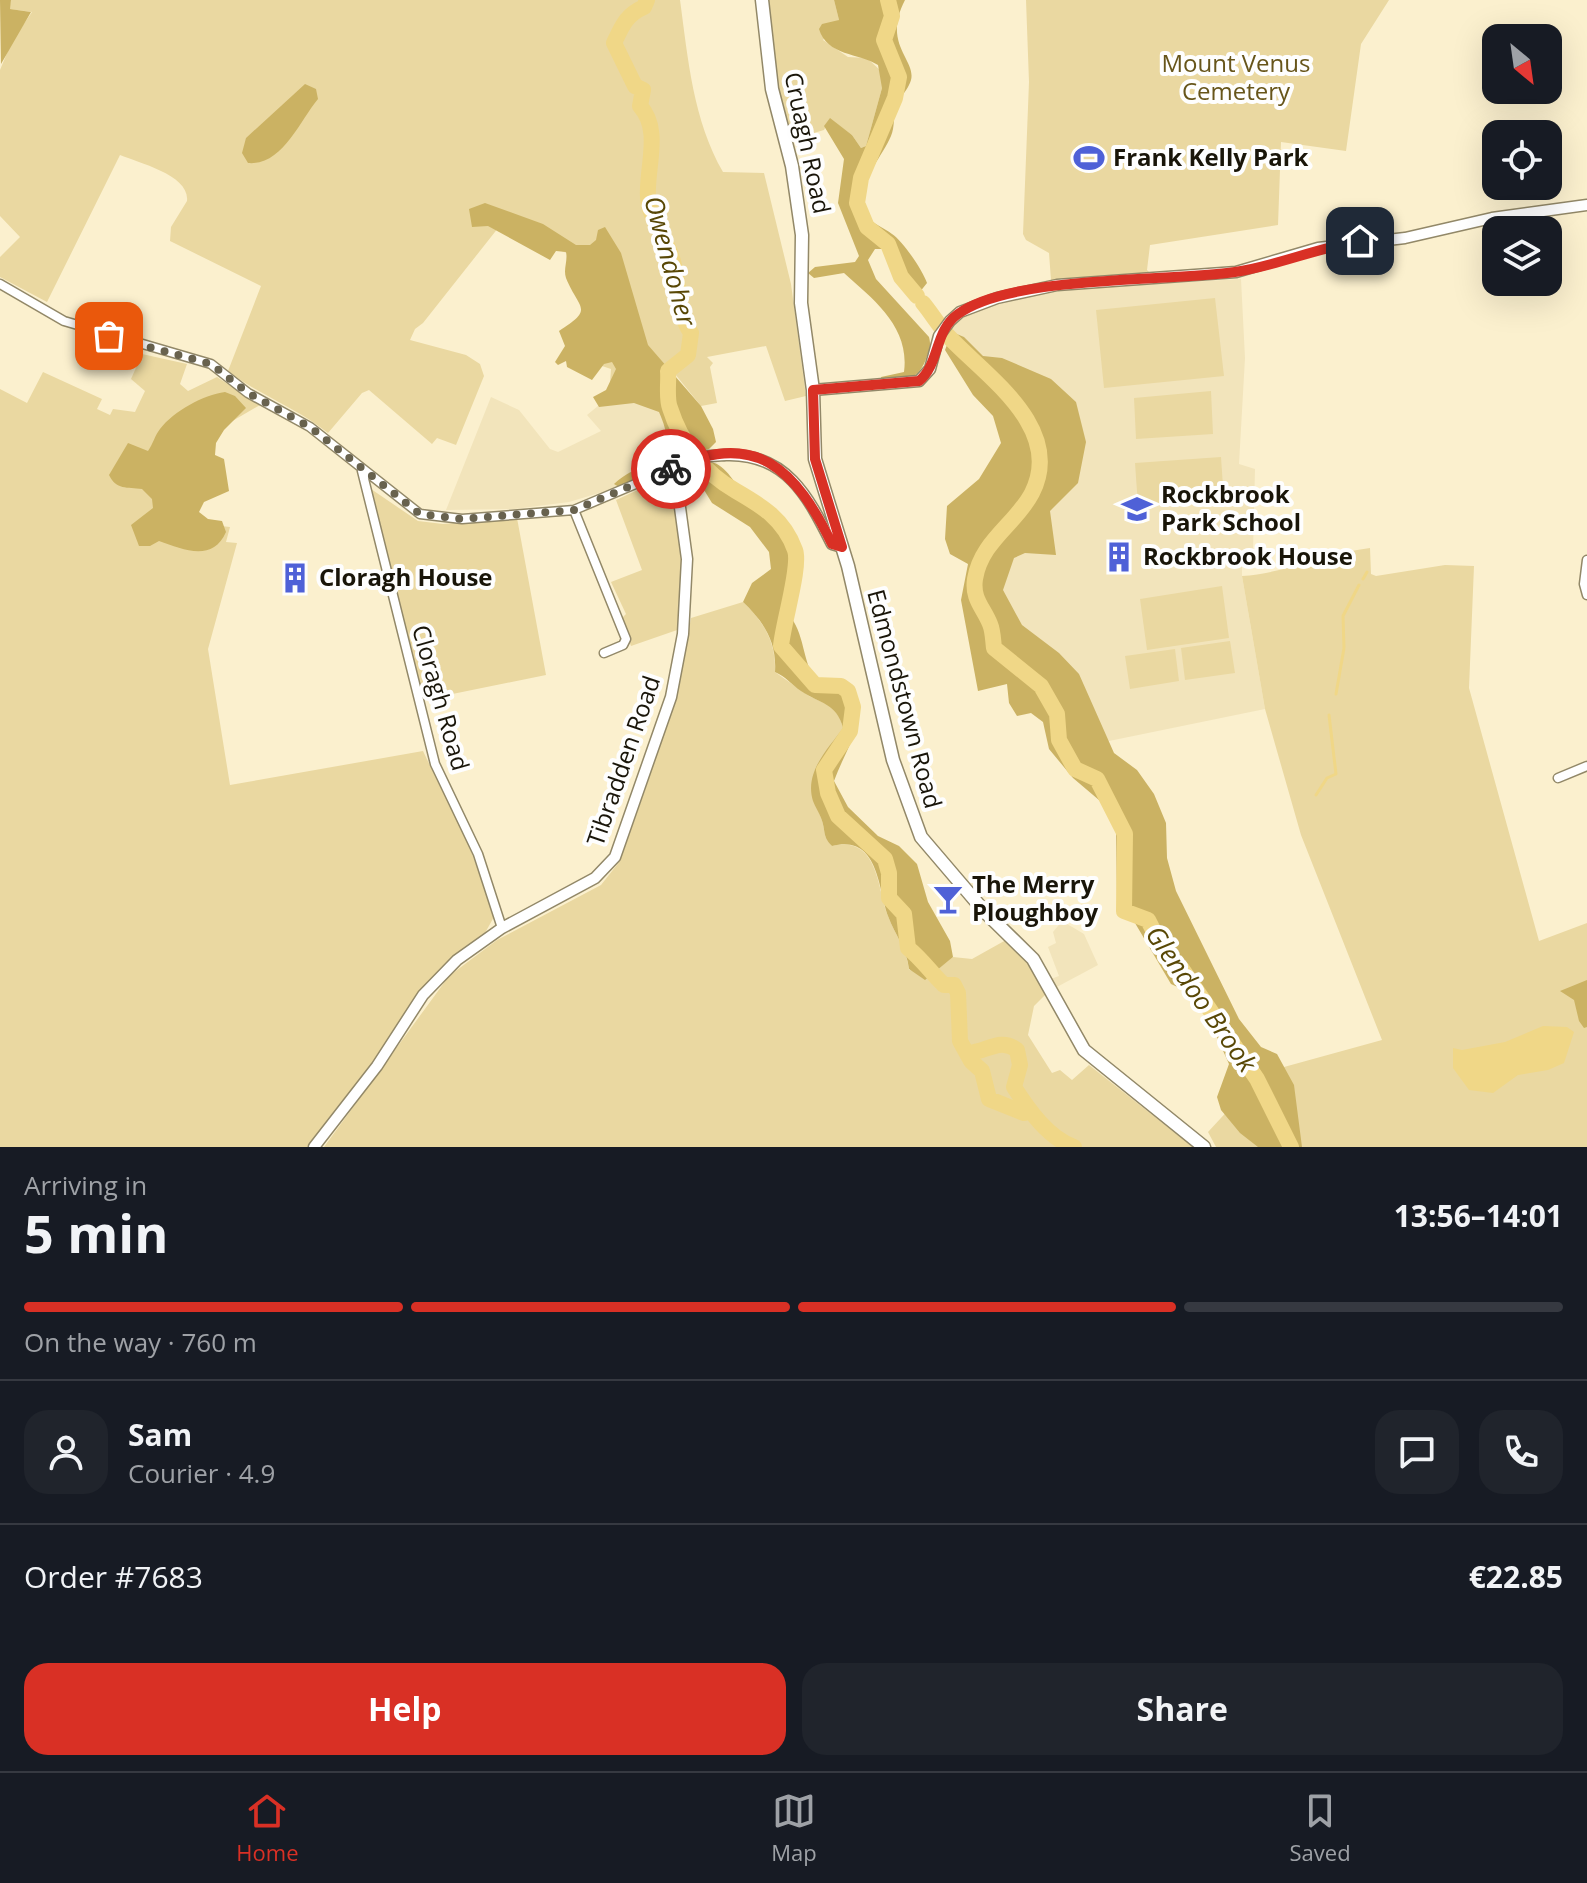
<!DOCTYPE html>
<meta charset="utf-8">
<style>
body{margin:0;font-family:"Open Sans",sans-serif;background:#20242c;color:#f1f3f6;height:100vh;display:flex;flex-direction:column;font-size:30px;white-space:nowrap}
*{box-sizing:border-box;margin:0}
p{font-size:26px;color:#9ea1a6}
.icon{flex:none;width:44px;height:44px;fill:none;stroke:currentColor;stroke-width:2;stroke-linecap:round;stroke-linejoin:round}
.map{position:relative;height:1147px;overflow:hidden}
.details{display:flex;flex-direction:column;background:#171b24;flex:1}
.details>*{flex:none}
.needle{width:52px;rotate:151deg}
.buttons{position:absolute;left:1482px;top:24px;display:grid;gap:16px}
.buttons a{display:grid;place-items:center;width:80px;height:80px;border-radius:16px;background:#171b24;box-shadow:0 8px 32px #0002;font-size:40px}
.pin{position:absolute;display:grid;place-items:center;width:68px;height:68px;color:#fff;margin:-34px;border-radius:16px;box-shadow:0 4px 12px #0006}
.courier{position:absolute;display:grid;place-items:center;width:80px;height:80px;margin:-40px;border:6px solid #d93025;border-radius:50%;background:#fff;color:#222;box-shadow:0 2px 10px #0007}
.head em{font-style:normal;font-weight:700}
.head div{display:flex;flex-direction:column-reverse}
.head{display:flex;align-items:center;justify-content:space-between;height:136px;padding:0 24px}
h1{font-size:52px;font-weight:700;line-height:60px}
.bar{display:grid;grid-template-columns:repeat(4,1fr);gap:12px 8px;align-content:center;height:96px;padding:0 24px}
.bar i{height:10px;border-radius:6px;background:#363941}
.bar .selected{background:#d93025}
.bar p{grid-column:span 4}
.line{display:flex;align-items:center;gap:20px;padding:0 24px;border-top:2px solid #363941}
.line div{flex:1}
.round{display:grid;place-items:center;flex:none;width:84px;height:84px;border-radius:24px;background:#20242c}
.primary-button{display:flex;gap:16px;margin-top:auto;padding:16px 24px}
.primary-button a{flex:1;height:92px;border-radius:24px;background:#d93025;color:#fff;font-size:32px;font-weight:700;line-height:92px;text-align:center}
.primary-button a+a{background:#20242c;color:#f1f3f6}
.tabs{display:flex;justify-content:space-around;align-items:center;height:112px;border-top:2px solid #363941;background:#171b24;font-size:22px;color:#9ea1a6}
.tabs a{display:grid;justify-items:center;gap:4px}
.tabs .selected{color:#d93025}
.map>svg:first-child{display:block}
</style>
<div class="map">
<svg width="1587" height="1147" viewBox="0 0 1587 1147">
<rect width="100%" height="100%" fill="#fbf0ce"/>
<!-- built -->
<path fill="#f2e4bb" d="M1241,279l4,79 -6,106 16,5 -2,83 -11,14v10l23,133 -156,32 -52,-27 -67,-89 42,-132 -68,-143 -17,-15 11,-16 11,-6 48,-16 52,-8z
M644,368l44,82 -18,14 -51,23 -50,15 -55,7 -68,1 45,-113 28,13 31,39 8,3 43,-21 -14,-16z
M1062,921l22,13 14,31 -43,23 -4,-9 8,-3 -11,-29 8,-4 -3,-11z"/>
<!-- green -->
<path fill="#ead8a1" d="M11,0h669c8,59 13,120 43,172l41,1 27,111 15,112 -21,5 -19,-55 -59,11 6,6 -3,4 7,36 -16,3 -26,-32 -66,23 2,-28 -45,-15 28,-47 -16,-50 -25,-9 -47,-30 -83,105 -8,6 -5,11 56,15 14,9 4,12 -28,69 -19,-7 -5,6 -63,-54 -7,3 -34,40c-31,-25 -69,-38 -100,-62l33,-85 -91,-45 1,-14 16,-26c3,-26 -48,-38 -67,-46l-73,147 -47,-25v-20l20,-20 -20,-21v-146l12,-29 20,-29 -23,-3z
M766,0h68l5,20 -16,20 25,17 19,1 15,14v16l-16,58 -5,2 -9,-13 -22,-16 -6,11 -34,10 -14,-54z
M1026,0h363l-28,44 -15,107 -65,-9 -3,83 -128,20 -3,25 4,4 -100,6 -2,-27 -23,-13 -3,-6 6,-152z
M1215,298l9,78 -120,12 -8,-78z
M142,354l45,10 -7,20 8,7 29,-14 43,28 -43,25 -31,92 44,5 -4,15 11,1 -29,106 22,136 193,-34 46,95 26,69 -10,18 -31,23 -34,35 -46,73 -64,83h-310v-758l27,14 16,-31 59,27 -5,10 13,6 3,-6 22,3 10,-21 -14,-12z
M1211,391l2,43 -77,5 -2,-41z
M1221,457l3,44 -86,5 -3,-43z
M670,475l11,71 -1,83 -49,17 -10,-27 5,-5 -15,-32 31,-12 -26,-70z
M371,489l47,32 25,3 74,-6 29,157 -123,25z
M1370,548l1,26 5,2 69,-11 29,1 -5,122 70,253 48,-18v224h-371l-8,-15 49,-53 27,-12 98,-27 -81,-205 -36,-126 -23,-133c45,-3 84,-23 128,-28z
M1222,586l7,52 -82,12 -7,-51z
M743,602c21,20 33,40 32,70l34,24 22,10 7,6 5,16c-26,36 -37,46 -22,90 5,12 1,19 11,28 47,-11 45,43 56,70 7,19 19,33 21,54l25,2 19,-15 19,2 34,-19 22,21 18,33 -12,12 -6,29 24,38 8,-3 12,10 17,-15 104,82h-869l125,-171 48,-36 104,-55 19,-24c28,-80 58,-158 71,-243z
M1230,641l5,32 -50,7 -4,-32z
M1175,649l4,32 -49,8 -5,-33z"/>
<!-- forest -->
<path fill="#cbb263" d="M0,0h11l-1,9 21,3 -30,52z
M834,0h71c-25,48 17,62 4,85 -3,7 -10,13 -13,21 -3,10 -1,21 -5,30 -10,24 -40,52 -24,80 6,8 17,12 25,18 11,7 31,37 35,49l-8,10 -6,-2 -30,-42h-8l-7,11 8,19 53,58c2,8 1,11 -2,19 -8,25 -21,24 -45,28l-1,-7 23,-5c6,-45 -30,-72 -60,-99l-30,5 -6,-5 7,-6 40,-5 4,-6 -21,-53 6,-44 -20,-33 6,-8 22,17 9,13 5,-2 16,-58 -4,-23c-19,-12 -51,-9 -59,-36l3,-5 17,-4z
M305,84l11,5 2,10c-19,23 -36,67 -70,64l-6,-10 4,-15z
M485,203l58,21 33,21h14l6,-5 2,-10 7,-3 16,26 27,92 53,61 12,23 3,13 -7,7 -23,6 -67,32 -5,-3c29,-27 69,-18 45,-72l-25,-9 -35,4 -6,-10 13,-7 10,-21 -4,-7 -8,2 -12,16 -25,-13 -1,-6 -8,4 -3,-3 10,-16 -6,-15c36,-23 20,-21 7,-53 -3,-9 2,-17 0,-26l-10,-1 -6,9 -62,-34 -16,1 -3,-18z
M952,332l12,5 19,19 19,2 49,21 25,23 10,40 -8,41 -28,28 6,44 -31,-2 -11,5 -11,32 19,35 37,28 20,21 35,79 23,17 17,24 12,29 1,35 9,33 63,128 22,28 16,7 17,31 8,62h-44l-18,-14 -19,-23 -4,-13 12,-33 -30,-67 -28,-13 -36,-61 -18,-19 -1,-81 -10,-17 -33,-28 -24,-29 -6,-27 -12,-9 -14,3 -8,-13 -2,-19 -29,7 -17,-91 7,-36 -18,-10 -5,-15 2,-33 32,-27 22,-36 -8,-27 -20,-21 -28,-45z
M225,392l10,4 11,12 -22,22 -8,13 -1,12 9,4 5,32 -25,11 -5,10 9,7 14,2 4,11c-13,30 -42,18 -67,9l-9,5h-11l-8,-21 22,-17 -1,-9 -10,-10c-15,-2 -26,1 -33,-14l19,-32 20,8c5,-7 7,-16 12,-22 14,-18 43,-34 65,-37z
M711,462c15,3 25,23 34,35 7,8 22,14 32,20 42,25 16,65 11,97 17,18 14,47 28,68l30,2c26,34 0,63 -12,97l14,26 30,29 21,10 18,18 11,38 22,39 3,16 -28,23 -16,-11c-2,-20 -14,-34 -21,-53 -10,-27 -9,-82 -56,-70 -10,-9 -6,-16 -11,-28 -2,-6 -6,-11 -8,-17 -9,-29 15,-52 30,-73 -6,-25 -23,-24 -42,-37 -10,-7 -15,-14 -26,-19 2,-30 -11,-50 -32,-70l9,-19 19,-14 -2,-17 -19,-25 -38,-24 -11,-18 -15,-13z
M1587,980v47l-3,1 -5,-7 -5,-21 -14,-9z"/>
<!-- water -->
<path fill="#f0d787" d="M1567,1027l7,5 -10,31 -16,7 -30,5 -25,18 -24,-3 -16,-22v-20l9,2 43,-8 38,-16z"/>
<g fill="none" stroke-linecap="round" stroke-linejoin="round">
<!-- stream -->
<path stroke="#f0d787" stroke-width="3" d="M1363,579l4,-7
M1336,694l8,-46 -1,-32 16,-31
M1316,795l11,-17 9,-4 -7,-59"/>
<!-- river -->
<path stroke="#f0d787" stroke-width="16" d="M647,0l-3,7c-18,8 -22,19 -30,36l21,43 8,4 -3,16c22,24 6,62 8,91 1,22 16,38 23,58 10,26 4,54 20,78l-3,22 -20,16c1,11 -2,27 2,37 11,35 34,65 66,83 26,15 48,28 59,59 6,16 -12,73 -14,96l34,39 26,1 7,5 5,16 -3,24 -26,39 4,23 10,23 47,43 4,14v25l15,16 4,34c14,11 23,25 36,37h10l4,8 2,48 11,20 11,10 7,28 35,14 4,-3
M888,0l4,16 -8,24 15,37 -4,21 -34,80 -4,25 10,24 21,17 13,33 16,19
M923,303c9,11 16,23 26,34 37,39 116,91 83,156 -16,31 -51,48 -57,86 -3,20 8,28 15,45 3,7 3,16 4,24l47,38 16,28 2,26 16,29 22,10 28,55 -1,77 24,9 22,43 12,6 75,110 34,68
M968,1053c19,-1 32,-16 49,-3l3,15 -6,22c14,22 34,51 60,60"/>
<!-- minor casing -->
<g stroke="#928868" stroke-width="11">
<path id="minor" d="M0,284l64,37 147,43 37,29 62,34 110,87 42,5 112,-9 104,-44
M362,471l73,293 43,90 24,74
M574,510l52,129 -3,6 -19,8
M1587,560l-3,24 3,11
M1558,778l29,-12"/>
</g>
<!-- tertiary casing -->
<g stroke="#928868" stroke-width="13">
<path id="tertiary" d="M813,390l106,-9 11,-12 9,-33 11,-15 10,-9 37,-14 60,-13 179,-13 82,-24 87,-10 87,-20 95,-13
M314,1147l63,-81 46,-71 34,-35 45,-32 93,-50 20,-21 56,-160 12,-63 4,-75 -11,-81 2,-12c13,-10 32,-10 48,-11 60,-2 82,41 106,89l10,3"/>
</g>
<!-- secondary casing -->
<g stroke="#928868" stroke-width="15">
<path id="secondary" d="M762,0l10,89 20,77 10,69 -1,68 12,87 2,69 33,107 45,194 28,77 64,75 48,47 51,91 120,97"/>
</g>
<!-- minor -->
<use href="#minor" stroke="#fff" stroke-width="8"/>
<!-- tertiary -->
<use href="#tertiary" stroke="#fff" stroke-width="10"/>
<!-- secondary -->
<use href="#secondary" stroke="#fff" stroke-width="12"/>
</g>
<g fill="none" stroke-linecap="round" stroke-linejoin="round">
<!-- done -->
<path stroke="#68624e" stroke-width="8" stroke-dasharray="0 14.4" d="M109,336l102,28 37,29 62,34 110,87 42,5 112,-9 97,-41"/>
<!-- route -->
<path stroke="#d93025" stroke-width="10" d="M671,469c85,-41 125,1 161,75l10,3 -27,-88 -2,-69 106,-9c21,-17 15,-50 39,-67 53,-39 207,-32 277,-42 41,-6 82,-24 125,-31"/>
</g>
<!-- icons -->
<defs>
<g id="stadium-bare" transform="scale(2.4)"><path d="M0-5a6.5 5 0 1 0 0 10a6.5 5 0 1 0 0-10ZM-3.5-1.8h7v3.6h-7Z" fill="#4f61d7" stroke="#fefefe" stroke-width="2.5" paint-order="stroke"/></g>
<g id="school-bare" transform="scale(2.4)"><path d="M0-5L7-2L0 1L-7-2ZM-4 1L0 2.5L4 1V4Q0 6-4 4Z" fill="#4f61d7" stroke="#fefefe" stroke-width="2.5" paint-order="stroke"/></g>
<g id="building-bare" transform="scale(2.4)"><path d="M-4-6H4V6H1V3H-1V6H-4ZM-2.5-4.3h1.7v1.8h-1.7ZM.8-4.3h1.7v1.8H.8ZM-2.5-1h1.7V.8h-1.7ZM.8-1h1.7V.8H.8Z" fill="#4f61d7" stroke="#fefefe" stroke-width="2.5" paint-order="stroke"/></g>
<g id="bar-bare" transform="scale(2.4)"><path d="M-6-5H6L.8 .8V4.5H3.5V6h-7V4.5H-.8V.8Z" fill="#4f61d7" stroke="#fefefe" stroke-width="2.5" paint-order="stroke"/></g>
</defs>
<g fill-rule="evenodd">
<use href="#stadium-bare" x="1089" y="158"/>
<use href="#school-bare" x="1137" y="509"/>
<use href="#building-bare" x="1119" y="557"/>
<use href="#building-bare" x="295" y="578"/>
<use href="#bar-bare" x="948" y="899"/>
</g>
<g text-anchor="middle" stroke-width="8" stroke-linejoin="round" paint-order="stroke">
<!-- park labels -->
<g font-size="24" fill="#67551a" stroke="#fefefe">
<text x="1236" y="72">Mount Venus<tspan x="1236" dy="28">Cemetery</tspan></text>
</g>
<!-- street labels -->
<g font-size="24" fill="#191509" stroke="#fefefe">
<text transform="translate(807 143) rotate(78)" y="8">Cruagh Road</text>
<text transform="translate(440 698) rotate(74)" y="8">Cloragh Road</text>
<text transform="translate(904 699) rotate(75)" y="8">Edmondstown Road</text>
<text transform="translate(624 761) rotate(-71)" y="8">Tibradden Road</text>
</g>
<!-- poi labels -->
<g font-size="24" font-weight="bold" fill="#191509" stroke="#fefefe" text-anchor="start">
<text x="1113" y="166">Frank Kelly Park</text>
<text x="1161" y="503">Rockbrook<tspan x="1161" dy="28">Park School</tspan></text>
<text x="1143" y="565">Rockbrook House</text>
<text x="319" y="586">Cloragh House</text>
<text x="972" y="893">The Merry<tspan x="972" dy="28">Ploughboy</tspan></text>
</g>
<!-- water labels -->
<g font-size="26" font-style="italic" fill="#584705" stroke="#fefefe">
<text transform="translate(670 261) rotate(75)" y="9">Owendoher</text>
<text transform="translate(1201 999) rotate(55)" y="9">Glendoo Brook</text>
</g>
</g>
</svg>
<div class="buttons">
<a><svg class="needle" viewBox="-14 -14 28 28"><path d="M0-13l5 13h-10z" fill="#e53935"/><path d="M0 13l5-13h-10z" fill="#9ea1a6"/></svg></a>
<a><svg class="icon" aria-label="locate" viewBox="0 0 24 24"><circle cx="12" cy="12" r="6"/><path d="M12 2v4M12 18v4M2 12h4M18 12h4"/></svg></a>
<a><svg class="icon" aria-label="layers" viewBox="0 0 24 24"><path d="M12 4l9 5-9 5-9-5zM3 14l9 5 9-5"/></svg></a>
</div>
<div class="pin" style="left:109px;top:336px;background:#ea580c"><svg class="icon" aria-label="bag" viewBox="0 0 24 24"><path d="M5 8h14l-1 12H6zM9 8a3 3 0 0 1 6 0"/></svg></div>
<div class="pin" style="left:1360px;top:241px;background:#1f2937"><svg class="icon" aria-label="home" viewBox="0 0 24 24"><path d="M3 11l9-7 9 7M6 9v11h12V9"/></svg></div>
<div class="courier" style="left:671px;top:469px"><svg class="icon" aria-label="bike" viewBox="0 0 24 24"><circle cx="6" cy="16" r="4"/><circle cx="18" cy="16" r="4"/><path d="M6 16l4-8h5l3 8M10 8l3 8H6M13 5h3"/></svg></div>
</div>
<section class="details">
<div class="head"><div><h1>5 min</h1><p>Arriving in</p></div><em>13:56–14:01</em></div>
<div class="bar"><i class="selected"></i><i class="selected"></i><i class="selected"></i><i></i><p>On the way · 760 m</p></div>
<div class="line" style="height:144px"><a class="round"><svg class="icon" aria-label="person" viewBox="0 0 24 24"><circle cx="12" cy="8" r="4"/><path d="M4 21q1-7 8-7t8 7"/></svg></a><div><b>Sam</b><p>Courier · 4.9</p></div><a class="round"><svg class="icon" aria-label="chat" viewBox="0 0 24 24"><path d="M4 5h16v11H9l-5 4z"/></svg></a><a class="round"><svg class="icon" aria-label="phone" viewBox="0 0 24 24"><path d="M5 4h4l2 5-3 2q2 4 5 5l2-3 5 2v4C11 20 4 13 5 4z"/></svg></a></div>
<div class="line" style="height:104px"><div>Order #7683</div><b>€22.85</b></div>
<div class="primary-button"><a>Help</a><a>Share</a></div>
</section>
<nav class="tabs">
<a class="selected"><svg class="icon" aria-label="home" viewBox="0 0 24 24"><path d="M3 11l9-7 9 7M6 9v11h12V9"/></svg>Home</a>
<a><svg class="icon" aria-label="map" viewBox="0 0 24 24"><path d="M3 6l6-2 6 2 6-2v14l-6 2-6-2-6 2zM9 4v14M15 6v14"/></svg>Map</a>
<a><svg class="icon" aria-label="saved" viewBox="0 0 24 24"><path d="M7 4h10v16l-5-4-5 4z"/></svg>Saved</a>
</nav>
